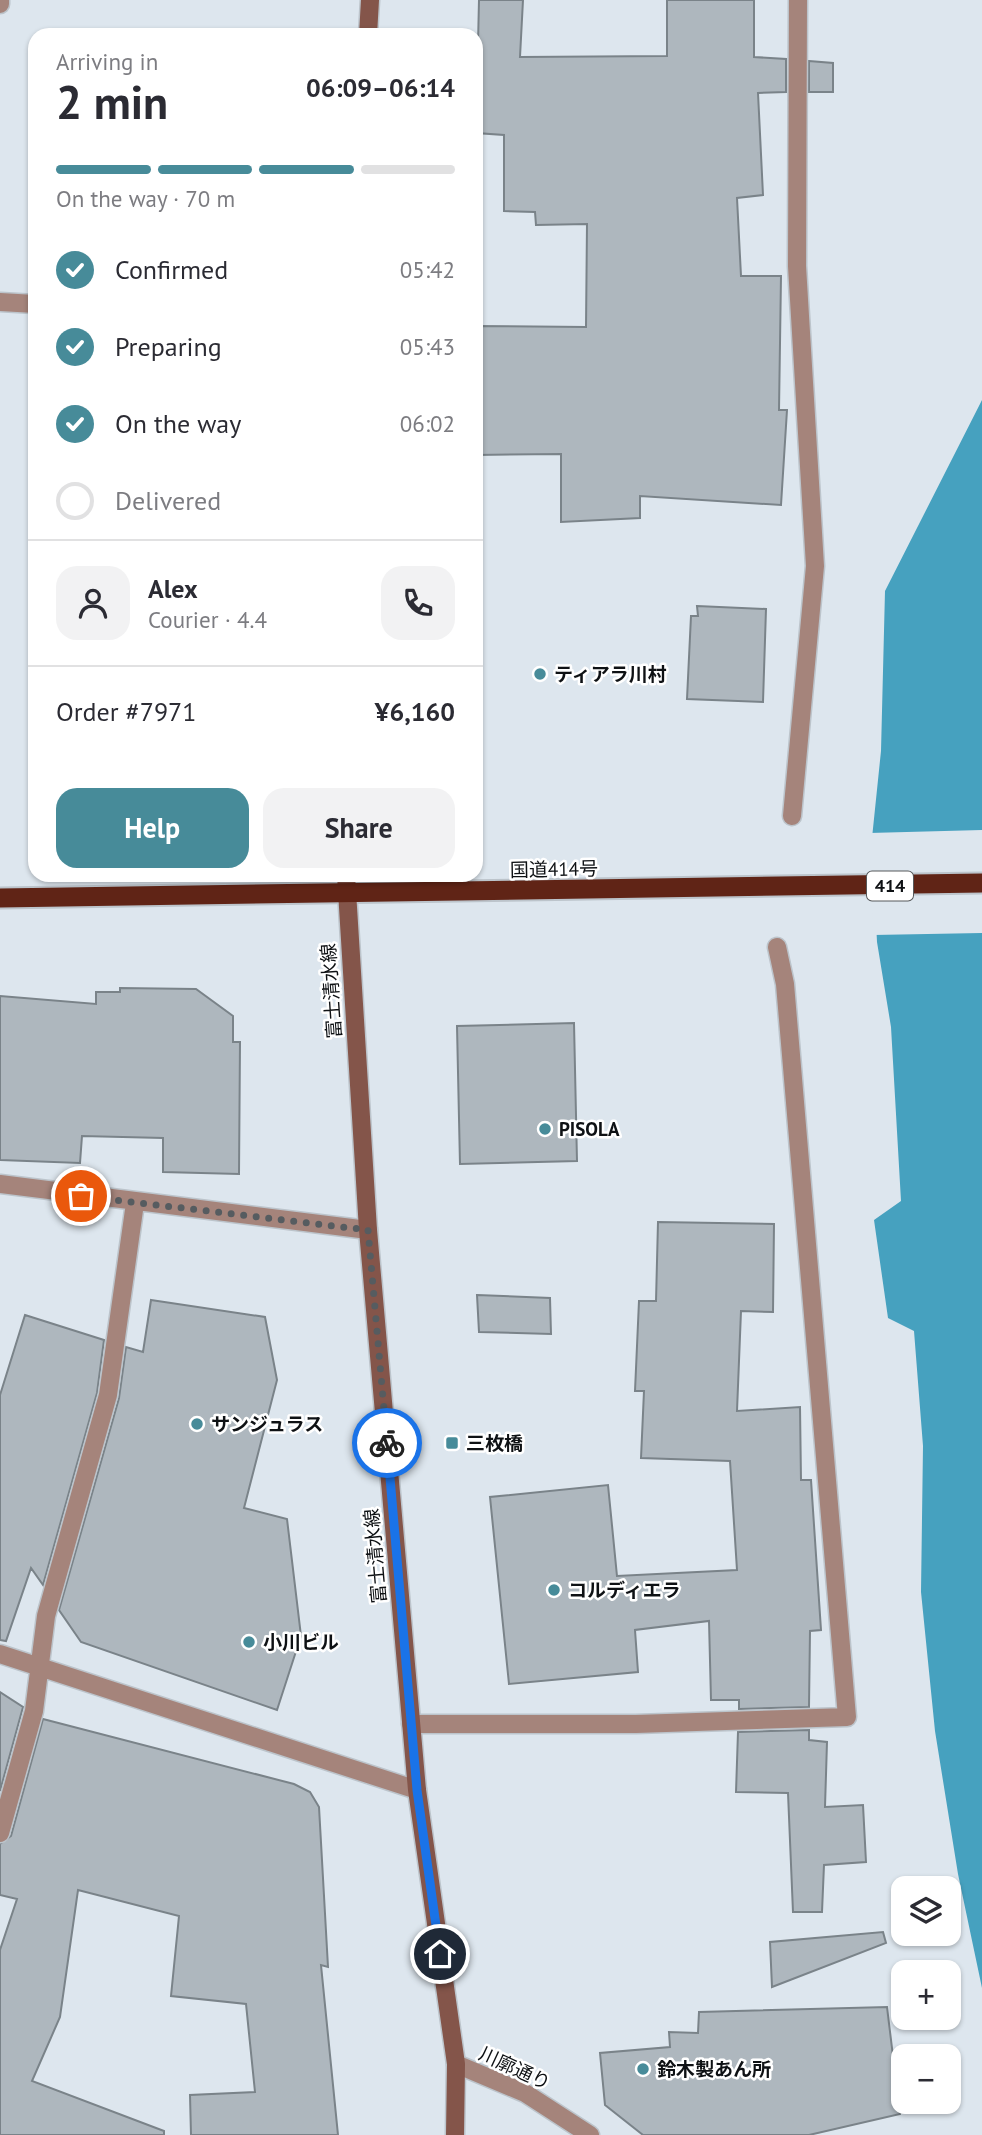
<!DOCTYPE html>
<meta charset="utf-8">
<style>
body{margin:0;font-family:"PT Sans","Noto Sans JP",sans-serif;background:#f2f2f3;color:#2b2b33;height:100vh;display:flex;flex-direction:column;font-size:26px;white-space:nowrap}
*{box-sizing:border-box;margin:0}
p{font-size:23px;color:#7c7c81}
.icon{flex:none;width:38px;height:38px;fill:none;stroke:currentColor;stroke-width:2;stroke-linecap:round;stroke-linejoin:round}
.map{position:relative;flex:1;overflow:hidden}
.details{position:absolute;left:28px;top:28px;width:455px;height:854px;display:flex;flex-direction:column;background:#fff;border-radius:21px;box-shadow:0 2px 5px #0004}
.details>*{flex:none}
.tools{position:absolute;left:891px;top:1876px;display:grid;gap:14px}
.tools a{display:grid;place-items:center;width:70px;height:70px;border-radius:14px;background:#fff;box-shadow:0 2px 5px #0004;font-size:35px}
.pin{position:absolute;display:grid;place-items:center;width:60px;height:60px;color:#fff;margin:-30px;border:4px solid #fff;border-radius:50%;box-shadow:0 2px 7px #0007}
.courier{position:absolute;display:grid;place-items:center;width:70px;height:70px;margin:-35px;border:5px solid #1a73e8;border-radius:50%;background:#fff;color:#222;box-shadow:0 2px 9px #0007}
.summary em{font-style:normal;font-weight:600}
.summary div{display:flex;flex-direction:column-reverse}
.summary{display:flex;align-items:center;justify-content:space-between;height:119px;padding:0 28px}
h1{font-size:46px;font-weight:600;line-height:52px}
.bar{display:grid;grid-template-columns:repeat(4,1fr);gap:10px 7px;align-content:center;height:84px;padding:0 28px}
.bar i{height:9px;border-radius:5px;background:#e1e1e2}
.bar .active{background:#478b99}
.bar p{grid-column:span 4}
.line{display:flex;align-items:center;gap:18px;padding:0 28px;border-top:2px solid #e1e1e2}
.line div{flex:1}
.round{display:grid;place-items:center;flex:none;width:74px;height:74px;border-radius:21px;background:#f2f2f3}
ol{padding:0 28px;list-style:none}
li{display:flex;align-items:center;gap:21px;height:77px}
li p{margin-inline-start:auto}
li .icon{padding:7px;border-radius:50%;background:#478b99;color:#fff;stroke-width:4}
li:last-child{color:#7c7c81}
li i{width:38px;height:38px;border:4px solid #e1e1e2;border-radius:50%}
.button{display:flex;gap:14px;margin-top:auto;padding:14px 28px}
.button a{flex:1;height:80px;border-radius:21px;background:#478b99;color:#fff;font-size:28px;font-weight:600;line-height:80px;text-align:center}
.button a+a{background:#f2f2f3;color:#2b2b33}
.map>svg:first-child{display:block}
</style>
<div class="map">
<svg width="982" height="2135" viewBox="0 0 982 2135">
<rect width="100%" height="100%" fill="#dde6ee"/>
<!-- water -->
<path fill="#46a1bf" d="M982,400v1588l-24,-114 -23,-143 -14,-139 2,-146 -9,-115 -26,-13 -14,-98 27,-19 -10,-174 -14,-85 -5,-104 9,-87 4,-160z"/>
<!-- pier -->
<path fill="#dde6ee" d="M982,830v103l-109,2 -4,-102z"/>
<!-- building -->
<path fill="#aeb7be" stroke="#7a8389" stroke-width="2" d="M479,0h44l-3,57 147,-1v-56h87v57l32,2v33l-28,1 5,102 -26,3 4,78h40l-2,134h8l-6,95 -141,-9v22l-79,4v-68l-85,1v-129l110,1 1,-103 -51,1 -1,-13 -31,-1v-76l-28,-2z
M809,61l24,2v29h-24z
M697,606l69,3 -3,93 -76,-3 4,-83h7z
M120,988l76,1 37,27v26h7l-1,132 -76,-2v-34l-81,-2 -2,27 -80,-3v-164l96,8v-12h24z
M574,1023l3,138 -117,3 -3,-138z
M658,1222l116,2 -1,88 -32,-1 -4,100 63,-4 1,73h10l10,150 -11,1 -1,76 -70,2v-9h-28l-2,-79 -74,9 3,42 -129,12 -19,-187 118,-12 9,91 120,-6 -7,-109 -89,-3 3,-67h-9l4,-90h17z
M477,1295l73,3 1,36 -72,-2z
M151,1300l114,17 12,63 -33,128 43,11 14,117 -24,74 -196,-68 -22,-32 60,-212 7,-51 17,5z
M25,1315l79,25 -7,53 -54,192 -12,-17 -25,73 -6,-1v-245z
M0,1692l23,15 -23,84z
M43,1719l251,65 16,8 9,15 9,160 -7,-2 17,170h-147l-1,-40 65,-3 -9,-88 -75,-8 8,-80 -101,-26 -18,127 -28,64 132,50v4h-164v-185l17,-51 -17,-4v-51l11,-8z
M809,1730v10l18,2 -2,65 38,-2 3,57 -42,3 -2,47h-29l-5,-119 -52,-1 2,-60z
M883,1932l3,11 -114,44 -2,-45z
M887,2007l13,107 -91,21h-166l-38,-30 -5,-52 70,-6 -1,-15 29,1 1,-21z"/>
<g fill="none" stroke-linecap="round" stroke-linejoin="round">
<!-- service casing -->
<g stroke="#bcc4cb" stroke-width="21">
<path id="service" d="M792,816l23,-250 -18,-300 1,-266
M411,1724h225l211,-7 -62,-733 -8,-37"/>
</g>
<!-- minor casing -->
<g stroke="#bcc4cb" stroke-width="21">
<path id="minor" d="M0,4v-4
M0,302l35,2
M0,1184l368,46
M0,1654l417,136
M0,1833l34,-122 12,-95 62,-221 27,-192
M456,2064l69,29 65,42"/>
</g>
<!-- secondary casing -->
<g stroke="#bcc4cb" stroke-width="21">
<path id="secondary" d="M368,35l2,-35
M346,875l22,355 49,560 39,274 -1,71"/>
</g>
<!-- trunk casing -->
<g stroke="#bcc4cb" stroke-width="23">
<path id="trunk" d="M0,898l982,-15"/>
</g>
<!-- service -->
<use href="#service" stroke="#a5847b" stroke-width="18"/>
<!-- minor -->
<use href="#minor" stroke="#a5847b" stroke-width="18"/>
<!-- secondary -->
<use href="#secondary" stroke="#84554a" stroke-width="18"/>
<!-- trunk -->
<use href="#trunk" stroke="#602416" stroke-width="19"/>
</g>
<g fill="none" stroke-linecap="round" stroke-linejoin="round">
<!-- done -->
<path stroke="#565c60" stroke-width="7" stroke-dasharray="0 12.6" d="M81,1196l287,34 19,213"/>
<!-- route -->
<path stroke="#1a73e8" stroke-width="9" d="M387,1443l30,347 23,164"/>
</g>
<!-- markers -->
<g fill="#478b99" stroke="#fff" stroke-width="2.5">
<circle cx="540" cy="674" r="7"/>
<circle cx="545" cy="1129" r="7"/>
<circle cx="197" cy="1424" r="7"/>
<rect x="445" y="1436" width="14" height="14" rx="3.5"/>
<circle cx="554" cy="1590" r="7"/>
<circle cx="249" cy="1642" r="7"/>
<circle cx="643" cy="2069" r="7"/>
</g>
<g text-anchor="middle" stroke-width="5" stroke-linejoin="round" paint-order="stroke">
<!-- shield labels -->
<rect fill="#fff" stroke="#56585a" stroke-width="2" x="867" y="871.5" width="46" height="29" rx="5"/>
<g font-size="18" font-weight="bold" fill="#0e1114">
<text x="890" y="892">414</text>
</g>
<!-- poi labels -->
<g font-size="19" font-weight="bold" fill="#0e1114" stroke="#fff" text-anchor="start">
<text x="554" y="681">ティアラ川村</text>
<text x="559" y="1136">PISOLA</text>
<text x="211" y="1431">サンジュラス</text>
<text x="466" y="1450">三枚橋</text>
<text x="568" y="1597">コルディエラ</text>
<text x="263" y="1649">小川ビル</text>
<text x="657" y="2076">鈴木製あん所</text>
</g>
<!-- street labels -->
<g font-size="19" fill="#0e1114" stroke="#fff">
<text transform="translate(554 869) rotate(-1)" y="7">国道414号</text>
<text transform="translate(331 991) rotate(-94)" y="7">富士清水線</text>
<text transform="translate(375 1556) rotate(-95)" y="7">富士清水線</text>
<text transform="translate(515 2068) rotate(25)" y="7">川廓通り</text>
</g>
</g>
</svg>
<div class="tools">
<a><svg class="icon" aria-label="layers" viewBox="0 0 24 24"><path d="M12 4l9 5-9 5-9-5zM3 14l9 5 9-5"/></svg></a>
<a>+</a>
<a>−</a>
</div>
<div class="pin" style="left:81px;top:1196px;background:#ea580c"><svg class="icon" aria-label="bag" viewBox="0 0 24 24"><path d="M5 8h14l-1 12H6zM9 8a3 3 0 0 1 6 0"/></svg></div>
<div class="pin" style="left:440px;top:1954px;background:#1f2937"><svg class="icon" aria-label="home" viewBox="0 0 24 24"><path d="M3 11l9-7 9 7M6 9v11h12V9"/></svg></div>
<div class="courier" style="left:387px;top:1443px"><svg class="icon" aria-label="bike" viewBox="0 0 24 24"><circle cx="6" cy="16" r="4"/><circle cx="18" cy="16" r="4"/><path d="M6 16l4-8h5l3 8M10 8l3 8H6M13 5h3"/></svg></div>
<section class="details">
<div class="summary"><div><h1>2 min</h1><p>Arriving in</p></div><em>06:09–06:14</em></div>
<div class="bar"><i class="active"></i><i class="active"></i><i class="active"></i><i></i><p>On the way · 70 m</p></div>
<ol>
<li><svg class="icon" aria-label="check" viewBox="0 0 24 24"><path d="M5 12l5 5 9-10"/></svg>Confirmed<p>05:42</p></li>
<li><svg class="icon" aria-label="check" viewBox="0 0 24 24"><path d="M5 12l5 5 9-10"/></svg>Preparing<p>05:43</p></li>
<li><svg class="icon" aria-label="check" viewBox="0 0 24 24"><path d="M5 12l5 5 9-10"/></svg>On the way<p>06:02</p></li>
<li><i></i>Delivered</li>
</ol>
<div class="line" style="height:126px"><a class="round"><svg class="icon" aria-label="person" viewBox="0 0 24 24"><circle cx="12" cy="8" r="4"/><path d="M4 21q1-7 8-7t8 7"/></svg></a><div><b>Alex</b><p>Courier · 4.4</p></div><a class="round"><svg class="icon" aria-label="phone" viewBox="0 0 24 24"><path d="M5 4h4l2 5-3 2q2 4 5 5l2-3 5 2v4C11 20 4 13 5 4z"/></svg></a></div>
<div class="line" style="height:91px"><div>Order #7971</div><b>¥6,160</b></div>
<div class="button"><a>Help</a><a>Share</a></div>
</section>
</div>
